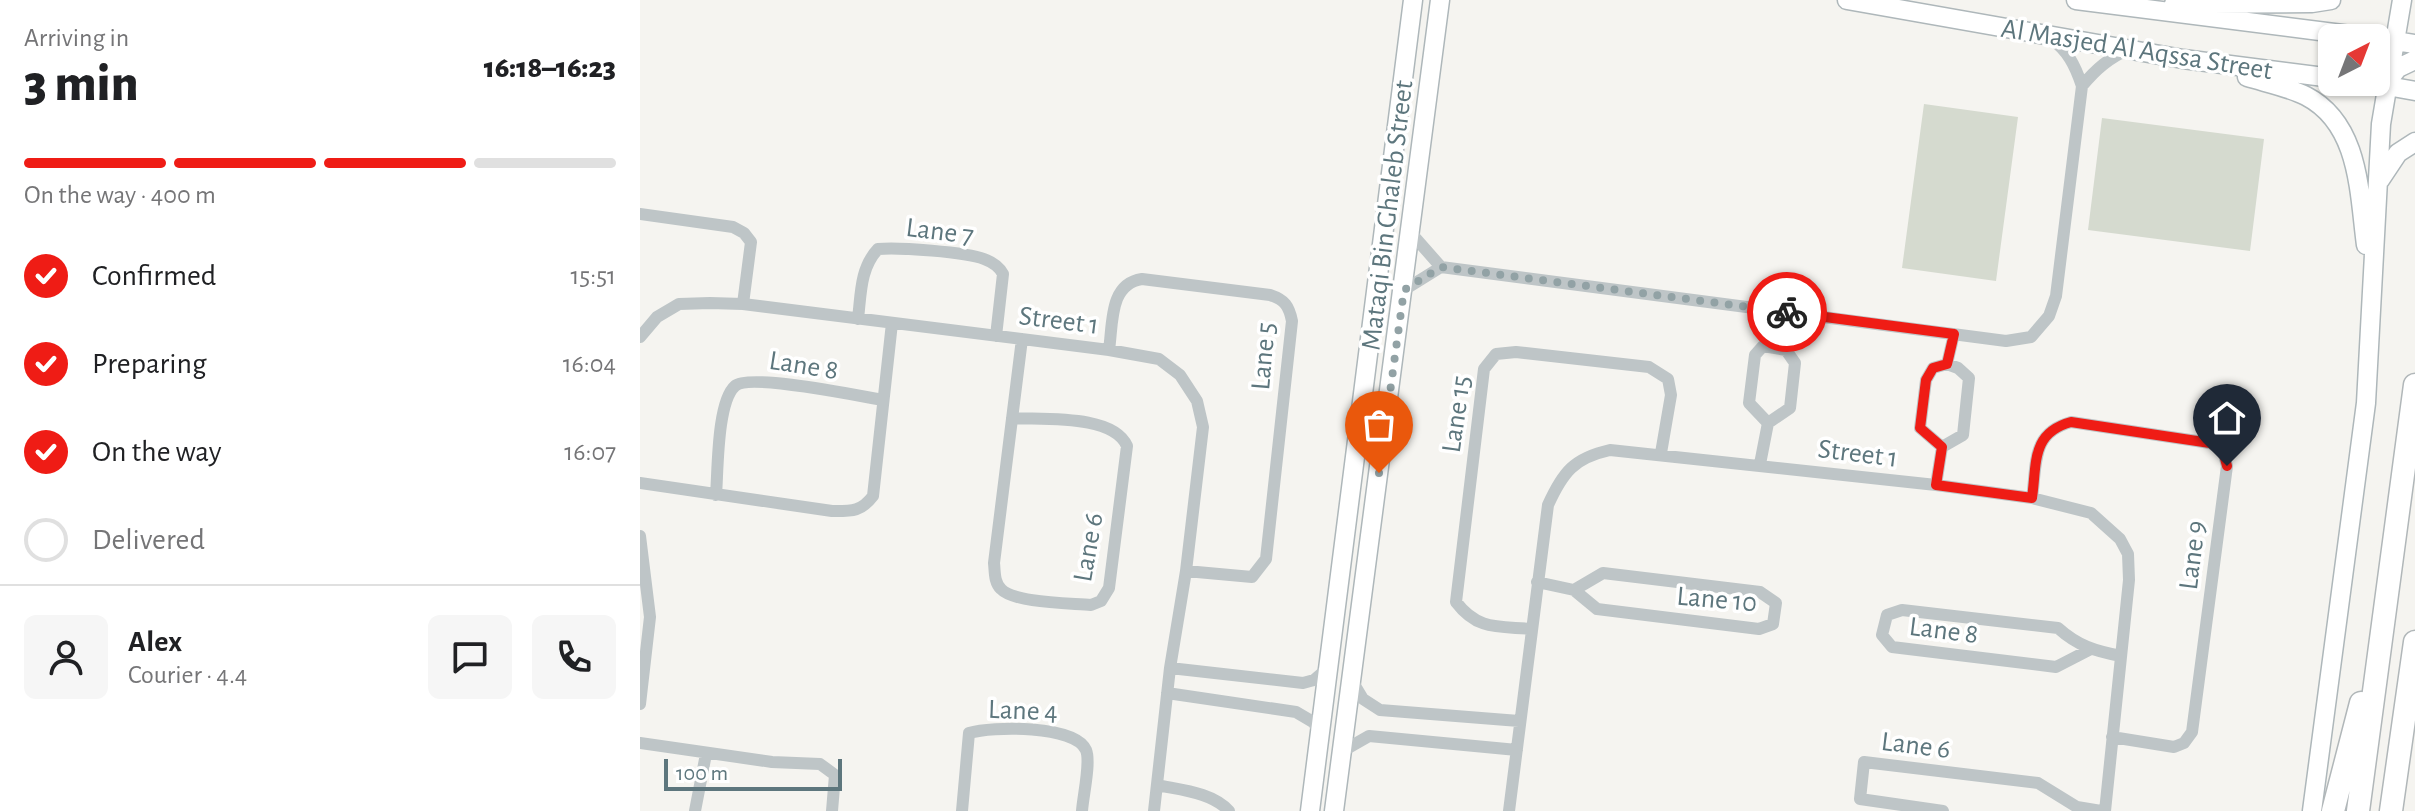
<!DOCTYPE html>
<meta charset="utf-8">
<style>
body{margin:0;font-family:"Alegreya Sans",sans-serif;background:#f6f6f6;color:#202124;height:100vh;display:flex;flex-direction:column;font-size:30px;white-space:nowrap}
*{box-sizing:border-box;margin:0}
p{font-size:26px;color:#757577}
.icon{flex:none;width:44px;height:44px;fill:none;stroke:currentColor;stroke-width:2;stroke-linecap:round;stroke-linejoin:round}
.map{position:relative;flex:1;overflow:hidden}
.details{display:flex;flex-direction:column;background:#fff;width:640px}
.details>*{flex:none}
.needle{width:52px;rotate:42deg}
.buttons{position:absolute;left:1678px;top:24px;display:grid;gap:16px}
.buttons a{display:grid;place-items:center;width:72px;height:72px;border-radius:12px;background:#fff;box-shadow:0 2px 6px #0004;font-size:40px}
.scale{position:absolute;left:24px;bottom:20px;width:178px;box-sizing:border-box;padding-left:8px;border:4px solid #5d767d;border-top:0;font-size:22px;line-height:28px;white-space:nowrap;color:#5d767d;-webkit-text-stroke:6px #fff;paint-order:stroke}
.pin{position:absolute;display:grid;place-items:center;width:68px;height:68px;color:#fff;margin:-82px -34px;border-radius:50% 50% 50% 0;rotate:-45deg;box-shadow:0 0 8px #0007}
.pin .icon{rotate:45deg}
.courier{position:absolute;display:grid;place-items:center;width:80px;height:80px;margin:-40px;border:6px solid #ef1c15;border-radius:50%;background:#fff;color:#222;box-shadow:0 2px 10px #0007}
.head em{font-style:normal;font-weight:800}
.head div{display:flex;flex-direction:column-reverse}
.head{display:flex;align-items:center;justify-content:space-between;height:136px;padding:0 24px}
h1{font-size:52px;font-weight:800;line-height:60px}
.bar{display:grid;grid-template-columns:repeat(4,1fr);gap:12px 8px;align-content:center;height:96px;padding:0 24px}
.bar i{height:10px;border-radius:6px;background:#e0e0e0}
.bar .selected{background:#ef1c15}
.bar p{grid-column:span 4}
.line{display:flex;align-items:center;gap:20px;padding:0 24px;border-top:2px solid #e0e0e0}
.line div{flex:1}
.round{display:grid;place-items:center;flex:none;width:84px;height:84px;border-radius:12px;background:#f6f6f6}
ol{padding:0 24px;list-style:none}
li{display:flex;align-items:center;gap:24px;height:88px}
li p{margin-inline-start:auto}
li .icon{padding:8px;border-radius:50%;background:#ef1c15;color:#fff;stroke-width:4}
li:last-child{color:#757577}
li i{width:44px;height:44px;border:4px solid #e0e0e0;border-radius:50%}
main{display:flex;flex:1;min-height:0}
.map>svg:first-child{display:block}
</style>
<main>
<section class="details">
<div class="head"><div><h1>3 min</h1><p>Arriving in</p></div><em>16:18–16:23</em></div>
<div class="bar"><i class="selected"></i><i class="selected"></i><i class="selected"></i><i></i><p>On the way · 400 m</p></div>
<ol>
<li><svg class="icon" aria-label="check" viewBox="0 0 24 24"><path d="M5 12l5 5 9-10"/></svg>Confirmed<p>15:51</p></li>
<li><svg class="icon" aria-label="check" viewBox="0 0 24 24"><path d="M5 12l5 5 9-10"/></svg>Preparing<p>16:04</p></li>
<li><svg class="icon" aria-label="check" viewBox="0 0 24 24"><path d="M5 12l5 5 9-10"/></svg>On the way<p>16:07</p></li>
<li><i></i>Delivered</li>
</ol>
<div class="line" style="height:144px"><a class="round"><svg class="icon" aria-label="person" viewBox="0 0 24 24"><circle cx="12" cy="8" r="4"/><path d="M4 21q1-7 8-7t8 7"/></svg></a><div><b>Alex</b><p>Courier · 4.4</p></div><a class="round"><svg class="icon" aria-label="chat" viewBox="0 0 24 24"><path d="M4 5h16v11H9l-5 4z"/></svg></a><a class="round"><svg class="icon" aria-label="phone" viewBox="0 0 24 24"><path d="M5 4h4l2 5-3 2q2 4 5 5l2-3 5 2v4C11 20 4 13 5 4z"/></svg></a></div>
</section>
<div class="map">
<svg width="1775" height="811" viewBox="0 0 1775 811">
<rect width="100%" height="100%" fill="#f5f4f0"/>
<!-- green -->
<path fill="#d5dacf" d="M1284,104l94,13 -22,164 -94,-13z
M1462,118l162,21 -14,112 -162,-21z"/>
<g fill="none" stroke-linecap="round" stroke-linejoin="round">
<!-- secondary casing -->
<g stroke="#aeb7ba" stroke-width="21">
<path id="secondary" d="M1207,0l336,59 149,19
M1436,0l298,38
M1534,4l138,-1 19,-3
M1742,39l33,5
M1607,77c20,6 41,10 59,19 54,28 53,97 60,149
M1725,82l50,9
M1747,82l11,-14 17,-8
M1740,180l18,-27 17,-11
M670,811l103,-811
M694,811l106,-811
M1672,811l54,-408 15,-279 21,-124"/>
</g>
<!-- highway casing -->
<g stroke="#b1b7b9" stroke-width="25">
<path id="highway" d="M1693,811l28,-108
M1718,811l57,-426
M1751,811l24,-169"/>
</g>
<!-- street -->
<path stroke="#bec5c7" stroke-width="12" d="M1442,86c14,-17 27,-28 47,-37
M0,214l93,13 11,6 7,9 -8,62
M771,233l30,34
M764,290l37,-23 565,74 25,-4 18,-21 7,-20 26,-210c-7,-21 -14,-35 -32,-48
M218,319c3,-25 2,-51 20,-70 20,-2 88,3 106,10 8,3 15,7 19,15l-7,62
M0,337l17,-20 22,-13 31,-1 33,1 366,46 50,9 21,16 17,26 6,26 -17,144 -16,97 -16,143
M469,350c4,-27 0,-66 33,-71l128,16c15,5 19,11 22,26l-26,238 -14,18 -66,-6
M1307,364l11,4 11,10 -6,57 -21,12 -22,-19 6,-48 7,-12z
M1307,364l7,-30
M372,418c31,2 101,-4 115,28l-18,142 -8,13 -10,4c-21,-2 -77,-2 -90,-16 -7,-7 -6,-17 -7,-26l28,-224
M1120,464l8,-41 22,-15 5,-45 -9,-13 -23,-4 -8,9 -6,48 19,20
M0,483l192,28c19,0 29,1 41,-15l19,-173
M1296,485l6,-38
M76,495c2,-25 1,-93 19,-109 14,-13 124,10 148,14
M1392,498c5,-35 -1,-65 39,-76l139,21 13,8 4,15 -35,266 -8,11 -10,4 -62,-10
M0,536l10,81 -10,87
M897,582l37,8 23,19 162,20 14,-5 3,-21 -16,-11 -157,-19 -29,17
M892,629c-33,-3 -54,2 -76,-27l28,-233 12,-15 20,-2 133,15 19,12 3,16 -10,58
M1449,650l-33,17 -164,-20 -10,-12 5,-20 15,-5 156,18c20,18 37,23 63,28
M530,668l133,15 11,-3 14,-12
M711,679l12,20 17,11 139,11
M527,693l129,19 17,10 7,9
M0,743l132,19 48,2 15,11 -3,36
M701,752l28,-16 148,14
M517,785c23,5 55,7 72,26
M55,811l11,-57
M322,811l7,-78c23,-7 106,-8 117,17 5,12 -3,46 -4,61
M869,811l39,-306c15,-33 26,-47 62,-55l326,35 96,13 59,15 29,26 8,15 1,26 -24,231
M1303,811l-83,-12 4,-37 174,21 39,24 24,4"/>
<!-- secondary -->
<use href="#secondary" stroke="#fff" stroke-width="18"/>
<!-- highway -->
<use href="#highway" stroke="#fff" stroke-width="22"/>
</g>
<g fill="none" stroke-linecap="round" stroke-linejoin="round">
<!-- done -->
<path stroke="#92a2a5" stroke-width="8" stroke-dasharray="0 14.4" d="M739,473l25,-183 37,-23 346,45"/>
<!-- route -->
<path stroke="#ef1c15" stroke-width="10" d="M1147,312l167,22 -7,30 -14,4 -7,12 -6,48 22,19 -6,38 96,13c5,-35 -1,-65 39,-76l139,21 13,8 4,15"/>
</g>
<g text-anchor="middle" stroke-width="7" stroke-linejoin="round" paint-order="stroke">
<!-- street labels -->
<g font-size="28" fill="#5d767d" stroke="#fff">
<text transform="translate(1497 48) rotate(9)" y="10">Al Masjed Al Aqssa Street</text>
<text transform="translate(746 215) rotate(-83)" y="10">Mataqi Bin Ghaleb Street</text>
<text transform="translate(300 230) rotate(7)" y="10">Lane 7</text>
<text transform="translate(419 319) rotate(7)" y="10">Street 1</text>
<text transform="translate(622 356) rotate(-85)" y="10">Lane 5</text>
<text transform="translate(164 364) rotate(9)" y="10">Lane 8</text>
<text transform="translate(815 414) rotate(-82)" y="10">Lane 15</text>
<text transform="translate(1218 452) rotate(7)" y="10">Street 1</text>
<text transform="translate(447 547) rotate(-80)" y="10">Lane 6</text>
<text transform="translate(1551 555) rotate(-83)" y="10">Lane 9</text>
<text transform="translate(1077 598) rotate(5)" y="10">Lane 10</text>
<text transform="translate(1304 629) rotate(7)" y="10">Lane 8</text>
<text transform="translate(383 709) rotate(2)" y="10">Lane 4</text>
<text transform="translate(1276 744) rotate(7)" y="10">Lane 6</text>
</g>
</g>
</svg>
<div class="buttons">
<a><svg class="needle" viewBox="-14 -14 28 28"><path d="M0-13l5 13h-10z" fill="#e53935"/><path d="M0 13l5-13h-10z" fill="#757577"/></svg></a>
</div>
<div class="scale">100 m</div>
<div class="pin" style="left:739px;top:473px;background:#ea580c"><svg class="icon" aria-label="bag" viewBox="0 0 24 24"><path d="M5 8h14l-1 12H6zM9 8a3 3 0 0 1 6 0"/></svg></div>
<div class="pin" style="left:1587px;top:466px;background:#1f2937"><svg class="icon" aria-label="home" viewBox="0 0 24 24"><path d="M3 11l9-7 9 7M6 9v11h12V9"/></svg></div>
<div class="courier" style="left:1147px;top:312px"><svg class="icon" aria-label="bike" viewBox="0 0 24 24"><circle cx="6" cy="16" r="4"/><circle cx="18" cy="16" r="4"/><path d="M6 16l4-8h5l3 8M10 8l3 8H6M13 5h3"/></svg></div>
</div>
</main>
